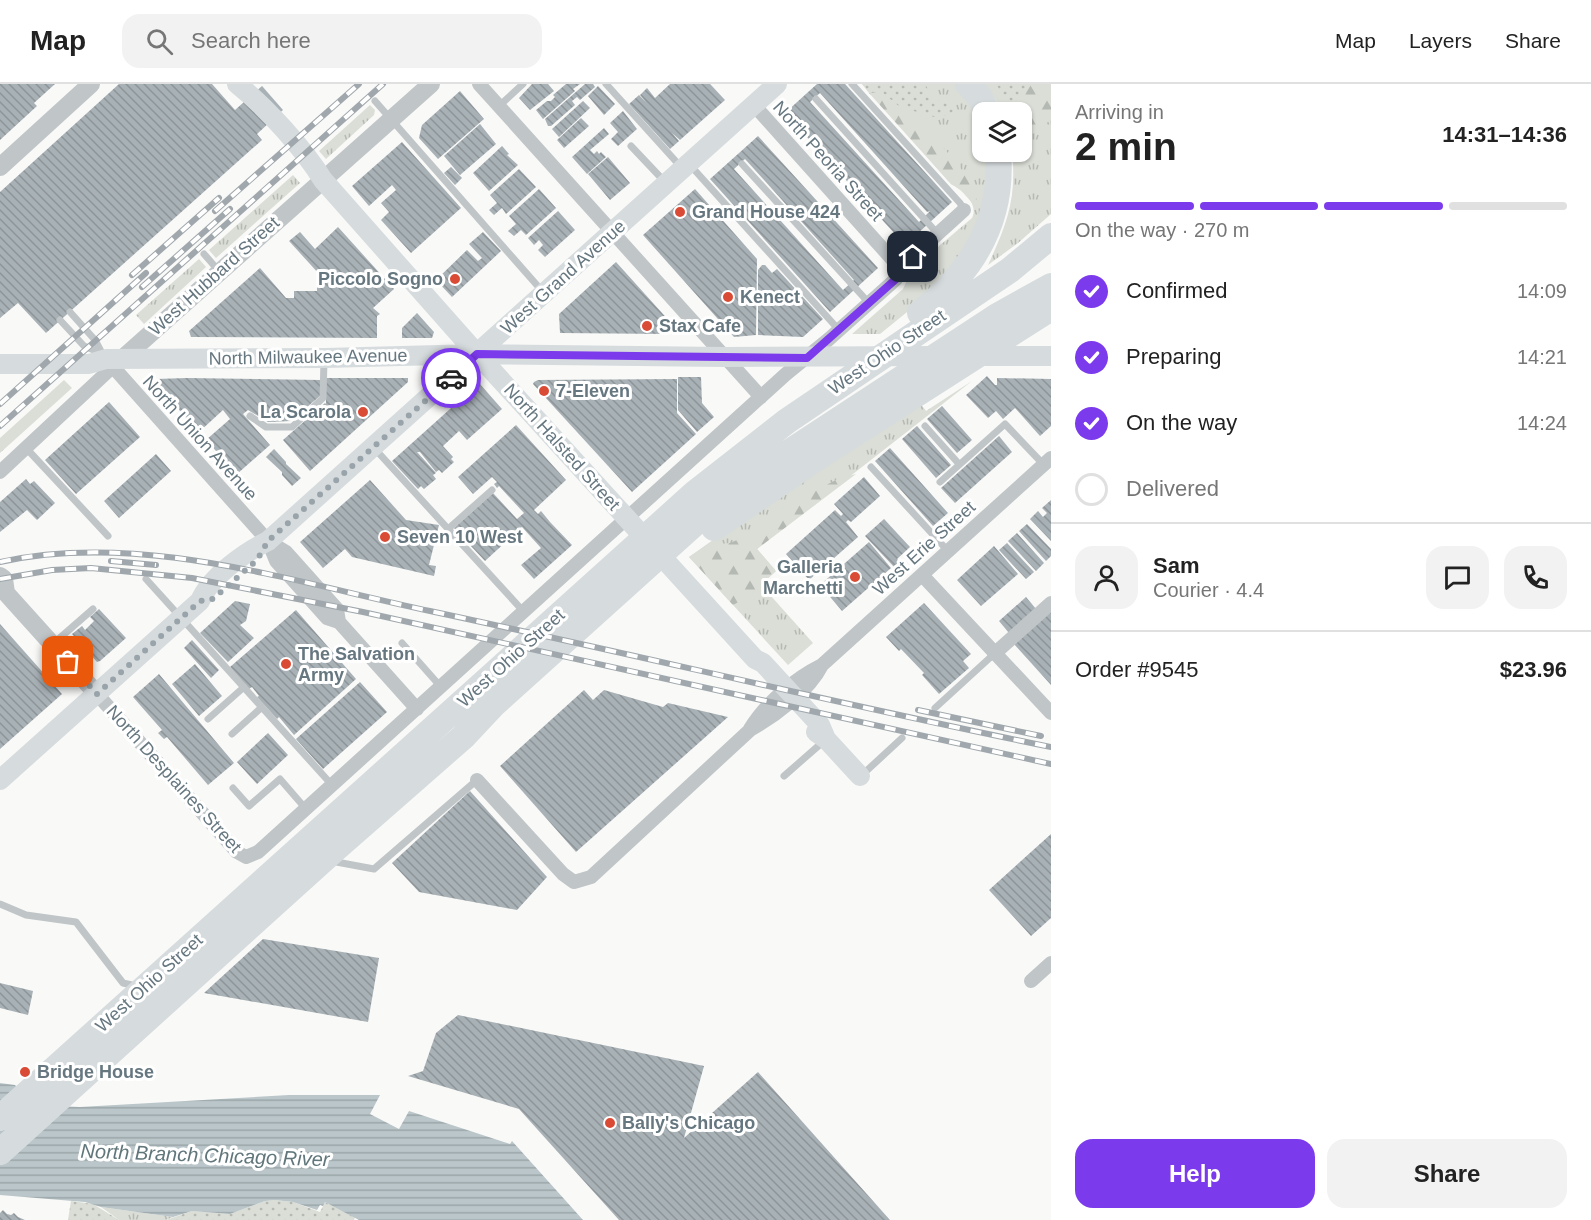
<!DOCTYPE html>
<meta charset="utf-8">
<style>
body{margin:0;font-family:Helvetica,sans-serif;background:#f2f2f2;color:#222;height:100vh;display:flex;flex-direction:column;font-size:22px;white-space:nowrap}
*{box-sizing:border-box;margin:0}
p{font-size:20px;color:#767676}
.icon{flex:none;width:33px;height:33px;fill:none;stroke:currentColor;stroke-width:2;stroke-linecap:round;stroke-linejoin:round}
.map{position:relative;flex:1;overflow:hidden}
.side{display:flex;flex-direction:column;background:#fff;width:540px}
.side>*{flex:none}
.fabs{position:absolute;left:972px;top:18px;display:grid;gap:12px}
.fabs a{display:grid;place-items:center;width:60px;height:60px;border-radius:12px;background:#fff;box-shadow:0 2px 4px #0004;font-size:30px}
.pin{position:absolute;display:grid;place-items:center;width:51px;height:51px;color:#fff;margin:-26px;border-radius:12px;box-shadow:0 3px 9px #0006}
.courier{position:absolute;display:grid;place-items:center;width:60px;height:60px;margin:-30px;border:4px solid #7c3aed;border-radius:50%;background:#fff;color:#222;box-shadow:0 2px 8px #0007}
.overview em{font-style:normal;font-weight:800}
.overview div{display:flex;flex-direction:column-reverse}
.overview{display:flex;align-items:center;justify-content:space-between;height:102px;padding:0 24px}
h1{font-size:39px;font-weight:800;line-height:45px}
.bar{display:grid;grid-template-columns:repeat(4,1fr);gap:9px 6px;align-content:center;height:72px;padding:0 24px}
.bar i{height:8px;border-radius:4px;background:#e0e0e0}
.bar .selected{background:#7c3aed}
.bar p{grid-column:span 4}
.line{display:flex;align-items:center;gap:15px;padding:0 24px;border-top:2px solid #e0e0e0}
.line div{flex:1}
.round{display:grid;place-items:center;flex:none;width:63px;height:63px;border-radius:18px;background:#f2f2f2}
ol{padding:0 24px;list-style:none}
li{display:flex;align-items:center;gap:18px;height:66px}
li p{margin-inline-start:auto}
li .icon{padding:6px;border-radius:50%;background:#7c3aed;color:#fff;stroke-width:4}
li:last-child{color:#767676}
li i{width:33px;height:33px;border:3px solid #e0e0e0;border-radius:50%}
.action{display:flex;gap:12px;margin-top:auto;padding:12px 24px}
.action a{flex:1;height:69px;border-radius:18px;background:#7c3aed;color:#fff;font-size:24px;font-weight:800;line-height:69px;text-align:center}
.action a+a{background:#f2f2f2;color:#222}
header{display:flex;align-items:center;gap:36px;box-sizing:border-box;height:84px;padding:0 30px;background:#fff;border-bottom:2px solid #e0e0e0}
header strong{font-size:28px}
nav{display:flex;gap:33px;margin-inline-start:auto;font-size:21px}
.search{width:420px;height:54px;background:#f2f2f2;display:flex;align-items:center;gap:15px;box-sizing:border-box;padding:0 21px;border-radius:18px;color:#767676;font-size:22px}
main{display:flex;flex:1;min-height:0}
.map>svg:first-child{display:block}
</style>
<header>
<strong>Map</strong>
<div class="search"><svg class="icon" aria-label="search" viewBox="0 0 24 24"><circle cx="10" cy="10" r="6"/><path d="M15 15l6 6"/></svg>Search here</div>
<nav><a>Map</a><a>Layers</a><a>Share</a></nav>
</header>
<main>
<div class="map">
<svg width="1051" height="1136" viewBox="0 0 1051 1136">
<defs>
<pattern id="grass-tufts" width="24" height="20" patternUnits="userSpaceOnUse" patternTransform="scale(1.5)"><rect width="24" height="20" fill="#daded6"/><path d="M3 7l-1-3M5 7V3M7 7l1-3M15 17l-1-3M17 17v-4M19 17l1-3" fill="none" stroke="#b5b9b3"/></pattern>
<pattern id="forest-firs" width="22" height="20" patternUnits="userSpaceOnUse" patternTransform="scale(1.5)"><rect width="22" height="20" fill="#daded6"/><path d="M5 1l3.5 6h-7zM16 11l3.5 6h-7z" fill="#b5b9b3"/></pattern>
<pattern id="park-dots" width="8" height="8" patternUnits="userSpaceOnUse" patternTransform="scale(1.5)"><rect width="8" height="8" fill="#daded6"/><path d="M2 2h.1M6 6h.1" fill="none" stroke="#b5b9b3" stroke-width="1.8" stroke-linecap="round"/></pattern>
<pattern id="water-rules" width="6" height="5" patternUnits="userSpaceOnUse" patternTransform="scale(1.5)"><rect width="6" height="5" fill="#bac6ca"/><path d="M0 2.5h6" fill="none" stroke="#9ba6a9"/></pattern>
<pattern id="building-back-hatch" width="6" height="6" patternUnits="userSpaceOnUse" patternTransform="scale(1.5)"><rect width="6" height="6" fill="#a8b1b6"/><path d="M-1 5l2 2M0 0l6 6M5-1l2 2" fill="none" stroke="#8d9599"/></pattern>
</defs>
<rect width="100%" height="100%" fill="#f9f9f7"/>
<!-- grass -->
<path fill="url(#grass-tufts)" d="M862,0h97l23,34v34h10l-7,73 -57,70 -48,39h-28l51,-45 9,-20 60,-51c7,-14 -9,-27 -21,-34z
M985,0h66v130l-33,29 -30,22c19,-41 29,-67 24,-113h10v-40h-19z
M370,21l5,5 -1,5 -48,44 -7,-8z
M293,91l7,8 -84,75 -7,-8z
M199,175l7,8 -62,57 -8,-9z
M64,296l8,8 -72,65v-15z
M972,297l-215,168 19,22 -15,14 52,58 -25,22 -99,-108 80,-57 151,-97 6,8z
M101,1123l72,10 -7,3h-47z"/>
<!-- forest -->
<path fill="url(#forest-firs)" d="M1031,0h20v36l-12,8h-10l-6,-8 -1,-8h-3l-2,-5 6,-14z
M882,8c26,22 91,75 95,109l-3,4 -14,-16 -9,-5 -82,-91z
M856,390l-99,75 19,22 -16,14 -3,7 -24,13 -44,-48 18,-12 23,-2 21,-9 27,-16 36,-27 26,-13z"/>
<!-- park -->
<path fill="url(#park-dots)" d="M862,0h63c13,23 9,13 30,20v5l-5,5 -12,4 -38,-11 -18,-15 -13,1z
M996,0h35l-8,9 -6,14h-6z
M275,1116l18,2 27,10 5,-10 30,15 -1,3h-188l26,-9 38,3 35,-13z
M71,1117l22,3 26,16h-51z"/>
<!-- water -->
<path fill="url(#water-rules)" d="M0,999l15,2 18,20 47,2 209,-12h91l-10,19 29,15 10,-18 101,33 2,-3 71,79h-224l-34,-18 -2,4 -3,-1 -3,5 -24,-8 -18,-2 -10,1 -35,13 -38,-3 -19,6 -72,-10 -16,-5 -85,-7z"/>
<!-- building -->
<path fill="url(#building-back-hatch)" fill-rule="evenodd" d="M0,0h55l-21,19 3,3 -37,34z
M119,0h93l23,26 27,-24 21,24 -26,24 5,6 -216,193 -28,-30 -18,15v-126z
M532,0h16l6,7 -24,19 -11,-12z
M566,0h14l-7,5 2,2 -32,28 -7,-9 11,-9h4l4,-4 -2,-2z
M585,0h8l2,3 -15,13 -3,-3 -5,4 3,4 -24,21h-3l-3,-7z
M670,0h40l15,16 -45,40 -8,-7 7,8 -9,8 -41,-45 10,-9 7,7 -6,-7 7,-7 8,10z
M817,0h28l107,118 -47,43 -120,-132zM820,9l107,119 3,-1 -11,11 -109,-120z
M598,2l17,18 -11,11 -16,-19z
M460,7l24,28 -46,40 -19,-21 3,-13z
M583,17l7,7 -31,29 -7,-8z
M623,27l14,18 -19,17 -7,-7 7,-7 -8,-9z
M581,34l8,8 -25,22 -7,-8z
M480,40l16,20 -36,31 -16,-19z
M604,44l5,6 -19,16 4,4 3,-3 2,3 2,-2 5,5 -19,17 -15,-17z
M758,52l120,132 -48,44 -120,-133zM745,75l109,121 -11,10 -109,-121z
M402,58l59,66 -50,45 -30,-33 8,-8 -8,-9 15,-13 -4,-5 -23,21 -17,-20z
M502,62l7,8 -2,1 11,10 -29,26 -16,-18z
M608,73l22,26 -20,17 -22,-26z
M451,83l11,11 -7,7 -11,-12z
M519,85l17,18 -30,27 -4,-6 -8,7 -5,-5 8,-7 -7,-8z
M539,105l17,19 -30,27 -5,-5 -7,6 -6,-5 8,-7 -7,-8z
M695,105l62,70 -1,76 -22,2 -91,-102z
M558,127l17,19 -30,27 -7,-7 5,-5 -4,-5 -5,5 -6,-7z
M338,143l56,62 -21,19 7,6 -3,2v22l-186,-1 -2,-6 71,-63 26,30h8v-7h23v-14l3,-2 -31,-34 11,-9 15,17z
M483,148l18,19 -49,46 -16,-17 31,-30 11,11 4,-3 -13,-14z
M616,178l56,62 -5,5v5l-107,-1 -1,-19z
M762,181h3l7,8 5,-4 46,50 -20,18 -45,-2v-65z
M417,229l17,19 -2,6h-30v-10z
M987,292l8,9h2v-7l54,1v47l-11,10 -25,-28 -12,11 -7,-8 -8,7 -22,-23z
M678,293h23l1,26 12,14 -17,15 -19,-22z
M187,294l134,2v15l-30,26 -23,1 -20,-12 -5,4 27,31 -33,29 -31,-34 24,-21 -7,-9 -24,22 -45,-50 2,-3z
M326,294h82v4l-98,89 -27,-31 42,-37 1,1z
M677,295v34l19,21 -64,58 -99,-108 1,-2 4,-2z
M479,299l23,26 -35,31 -8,-9 -16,15 10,11 -2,2 3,3 -12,11 -3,-3 -3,2 -16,-20h-3l19,21 -3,2 3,4 -12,10 -3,-3 -3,3 -26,-28z
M109,318l31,35 -64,57 -31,-34z
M942,322l30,34 -15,13 -30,-34z
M516,341l50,55 -32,30 4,4 3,-3 9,11 22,23 -38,34 -13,-14 20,-17 -19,-21 -37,34 -31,-33 39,-35 24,26 7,-6 -25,-27 -2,2 -3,-4 3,-2 -5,-5 -19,17 -15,-17z
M917,342l34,39 -15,13 -34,-39z
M999,352l13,16 -57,51 -14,-15z
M890,364l58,65 -15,13 -58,-65z
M274,365l12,13v2l15,14 -9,8 -10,-11v-3l-16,-15z
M156,370l15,17 -52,47 -15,-17z
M864,393l16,19 -29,26 -3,-2 -2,2 12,15 -49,43 -23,-26 49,-44 6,6 2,-2 -9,-10z
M26,395l4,5 4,-3 21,22 -18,17 -10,-10 -27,22v-30z
M370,396l36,40 33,5 -10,40 7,1 -2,10 -82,-19 -7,-8 -22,19 -23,-26z
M1051,416v41l-21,-22 8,-8 5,6 4,-4 -5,-5z
M884,435l26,28 -13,12 3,3 -6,5 -29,-31z
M1027,440l24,25v7l-5,5 -27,-30z
M1017,449l27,30 -8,8 -28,-30z
M869,458l22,26 -49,43 -22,-26z
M1007,459l27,29 -8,7 -27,-29z
M994,462l24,28 -37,32 -24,-26z
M1026,513l10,12 -27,24 -10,-12z
M235,517l15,3 -4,17 -6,4 14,13 -26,24 -28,-29z
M924,519l47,51 -8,7 6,7 -30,26 -17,-19 2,-2 -23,-24 -2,2 -13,-14z
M99,525l27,29 -26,23 -3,1 -25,-28 10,-8 3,4 9,-9 -4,-4z
M296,526l60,69 -62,56 -15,-18 -2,2 -20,-22 2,-1 -7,-9 -3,2 -19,-22z
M1051,527v74l-37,-41z
M0,540l62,70 -62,55z
M192,556l27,30 -8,8 -27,-30z
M195,580l27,32 -23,20 -27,-32z
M159,590l75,89 -26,22 -41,-48 -3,2 -6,-6 4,-3 -29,-33z
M360,598l27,30 -64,57 -27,-30z
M584,606l9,10 11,-10 59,17 5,-4 60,14 -152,135 -76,-86z
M268,649l20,22 -31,29 -20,-22z
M470,707l77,86 -30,33 -98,-18 -27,-29z
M1051,750v84l-20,18 -42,-46z
M263,855l116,19 -11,64 -164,-29z
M0,899l33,8 -5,24 -28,-7z
M458,931l246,51 -20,72 74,-66 132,148h-271l-100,-111 -111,-33 15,-5 13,-38z
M3,1126l4,4 4,1 3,-2 4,4 7,3h-25v-7z"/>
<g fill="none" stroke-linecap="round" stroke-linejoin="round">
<!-- service -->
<path stroke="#c0c5c8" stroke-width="7" d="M606,0l75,83
M852,0l108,119 4,7
M816,15l122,135
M375,17l168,191
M499,22l24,-22
M631,62l34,36
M742,80l127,139
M690,81l149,165
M204,170l14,16
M70,228l25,28 9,17
M60,236l24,26 17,7
M250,332l16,11h26l31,-29 1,-38
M925,342l34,38
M26,364l82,88
M375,365l149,163
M871,383l77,84
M940,398l65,-58 39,41
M448,445l44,-39
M146,495l186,206
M54,559l39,-34
M402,559l39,44
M935,624l59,-54
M208,635l36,-32
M232,650l30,-27
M862,691l40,-37
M784,692l40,-35
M233,704l16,18 31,-27 26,30
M331,777l43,8 103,-89
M0,820l26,11 50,7 47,61 13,3"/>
<!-- minor -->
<path stroke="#c0c5c8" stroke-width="14" d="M479,0l282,313
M754,21l146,163
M106,275l162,182 18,11 51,57 2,13 78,87
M0,388l119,-111
M268,457l8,20 51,57 12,4
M922,491l129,138
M994,570l57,-51
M97,610l140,158 9,5 12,-5 528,-478 43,-35 67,-60 4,-11 64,-58
M750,645c16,-26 44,-50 72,-64l229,-207
M477,696l86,94 11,8 17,-5 159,-147c25,-14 59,-39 72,-65
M1031,897l20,-18"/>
<!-- tertiary -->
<path stroke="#c0c5c8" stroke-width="18" d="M0,83l91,-83
M122,275l309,-275
M0,492l4,3 2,14 91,101"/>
<!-- secondary -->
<path stroke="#d6dbde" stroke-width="20" d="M237,0c29,23 67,65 86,96l154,174 278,305 8,4 57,62 6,14
M976,272h75
M0,280h89l17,-5 219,-1 152,-4 247,3 213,-1
M816,648l10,7 34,37
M0,696l200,-179c10,-24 45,-49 68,-60l509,-457"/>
<!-- motorway -->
<path stroke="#d6dbde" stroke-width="26" d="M968,0l11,12 8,16
M920,229c53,-41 84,-93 78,-161
M714,444l104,-71 233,-149
M0,1034l695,-625 92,-72 223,-151 41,-34
M0,1068l335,-303 128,-112 30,-32 212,-191 51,-40 241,-158 54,-30"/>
<!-- rail casing -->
<g stroke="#a0a8ad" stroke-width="6">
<path id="rail" d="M215,127l144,-127
M132,191l87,-77
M142,203l88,-78
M0,320l146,-131
M0,342l383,-342
M111,477l45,4
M0,478c140,-31 293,20 430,49 207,44 413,94 621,136
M0,495l52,-9 39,-2 101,10 171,34 688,152
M918,626l123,26"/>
</g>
<!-- rail -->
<use href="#rail" stroke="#fff" stroke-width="4" stroke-dasharray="11" stroke-linecap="butt"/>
</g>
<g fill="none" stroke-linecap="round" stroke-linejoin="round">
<!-- done -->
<path stroke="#99a4aa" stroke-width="6" stroke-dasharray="0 10.8" d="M68,578l29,32 103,-93 13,-2 44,-39 11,-19 183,-163"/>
<!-- route -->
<path stroke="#7c3aed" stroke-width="8" d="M451,294l26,-24 330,4 89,-79 4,-11 13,-11"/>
</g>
<!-- markers -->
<g fill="#da4b36" stroke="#fff" stroke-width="2">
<circle cx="680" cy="128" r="6"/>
<circle cx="455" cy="195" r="6"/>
<circle cx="728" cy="213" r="6"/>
<circle cx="647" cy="242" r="6"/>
<circle cx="544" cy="307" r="6"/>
<circle cx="363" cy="328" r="6"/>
<circle cx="385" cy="453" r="6"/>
<circle cx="855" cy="493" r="6"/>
<circle cx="286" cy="580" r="6"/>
<circle cx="25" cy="988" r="6"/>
<circle cx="610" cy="1039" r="6"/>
</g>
<g text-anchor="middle" stroke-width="6" stroke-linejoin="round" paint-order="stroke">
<!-- street labels -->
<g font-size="18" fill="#667780" stroke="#fff">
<text transform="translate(828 77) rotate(48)" y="6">North Peoria Street</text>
<text transform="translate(214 192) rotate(-42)" y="6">West Hubbard Street</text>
<text transform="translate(563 193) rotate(-42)" y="6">West Grand Avenue</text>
<text transform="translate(887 268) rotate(-34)" y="6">West Ohio Street</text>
<text transform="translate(308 273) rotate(-1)" y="6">North Milwaukee Avenue</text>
<text transform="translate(200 354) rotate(48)" y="6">North Union Avenue</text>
<text transform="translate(562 363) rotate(48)" y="6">North Halsted Street</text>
<text transform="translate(924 464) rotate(-42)" y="6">West Erie Street</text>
<text transform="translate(511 574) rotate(-42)" y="6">West Ohio Street</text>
<text transform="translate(174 695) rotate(48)" y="6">North Desplaines Street</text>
<text transform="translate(149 899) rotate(-42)" y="6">West Ohio Street</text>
</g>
<!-- poi labels -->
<g font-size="18" font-weight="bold" fill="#667780" stroke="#fff" text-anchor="start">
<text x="692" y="134">Grand House 424</text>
<text x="443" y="201" text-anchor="end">Piccolo Sogno</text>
<text x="740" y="219">Kenect</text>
<text x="659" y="248">Stax Cafe</text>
<text x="556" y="313">7-Eleven</text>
<text x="351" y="334" text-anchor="end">La Scarola</text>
<text x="397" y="459">Seven 10 West</text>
<text x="843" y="489" text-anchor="end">Galleria<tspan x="843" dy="21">Marchetti</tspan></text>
<text x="298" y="576">The Salvation<tspan x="298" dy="21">Army</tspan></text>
<text x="37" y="994">Bridge House</text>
<text x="622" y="1045">Bally's Chicago</text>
</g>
<!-- water labels -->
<g font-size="20" font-style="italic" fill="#60767a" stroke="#fff">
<text transform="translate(205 1071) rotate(2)" y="7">North Branch Chicago River</text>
</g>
</g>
</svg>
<div class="fabs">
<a><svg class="icon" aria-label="layers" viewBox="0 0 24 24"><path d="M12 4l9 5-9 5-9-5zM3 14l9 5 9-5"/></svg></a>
</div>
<div class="pin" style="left:68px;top:578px;background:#ea580c"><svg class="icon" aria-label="bag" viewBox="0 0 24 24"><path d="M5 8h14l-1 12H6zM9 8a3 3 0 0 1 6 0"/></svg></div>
<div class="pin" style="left:913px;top:173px;background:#1f2937"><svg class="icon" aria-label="home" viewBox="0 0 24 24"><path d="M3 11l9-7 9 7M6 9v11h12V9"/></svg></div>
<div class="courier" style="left:451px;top:294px"><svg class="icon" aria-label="car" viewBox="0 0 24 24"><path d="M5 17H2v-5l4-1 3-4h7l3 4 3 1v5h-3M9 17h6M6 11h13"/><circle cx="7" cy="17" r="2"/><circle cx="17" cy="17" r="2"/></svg></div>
</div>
<section class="side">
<div class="overview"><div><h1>2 min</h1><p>Arriving in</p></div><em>14:31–14:36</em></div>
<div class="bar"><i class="selected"></i><i class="selected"></i><i class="selected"></i><i></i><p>On the way · 270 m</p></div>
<ol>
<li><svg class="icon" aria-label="check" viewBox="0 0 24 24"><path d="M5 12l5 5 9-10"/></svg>Confirmed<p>14:09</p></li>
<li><svg class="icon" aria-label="check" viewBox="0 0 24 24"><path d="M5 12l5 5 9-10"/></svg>Preparing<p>14:21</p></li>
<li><svg class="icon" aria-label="check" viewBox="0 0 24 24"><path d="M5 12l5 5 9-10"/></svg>On the way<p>14:24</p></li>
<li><i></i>Delivered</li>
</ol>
<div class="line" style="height:108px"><a class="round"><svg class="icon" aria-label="person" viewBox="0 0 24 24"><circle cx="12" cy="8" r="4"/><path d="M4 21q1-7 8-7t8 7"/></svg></a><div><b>Sam</b><p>Courier · 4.4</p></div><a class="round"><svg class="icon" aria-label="chat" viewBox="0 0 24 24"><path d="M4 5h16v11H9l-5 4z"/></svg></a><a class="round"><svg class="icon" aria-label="phone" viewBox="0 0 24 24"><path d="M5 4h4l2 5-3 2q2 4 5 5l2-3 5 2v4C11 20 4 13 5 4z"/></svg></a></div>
<div class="line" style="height:78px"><div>Order #9545</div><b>$23.96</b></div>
<div class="action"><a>Help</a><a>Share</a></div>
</section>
</main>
